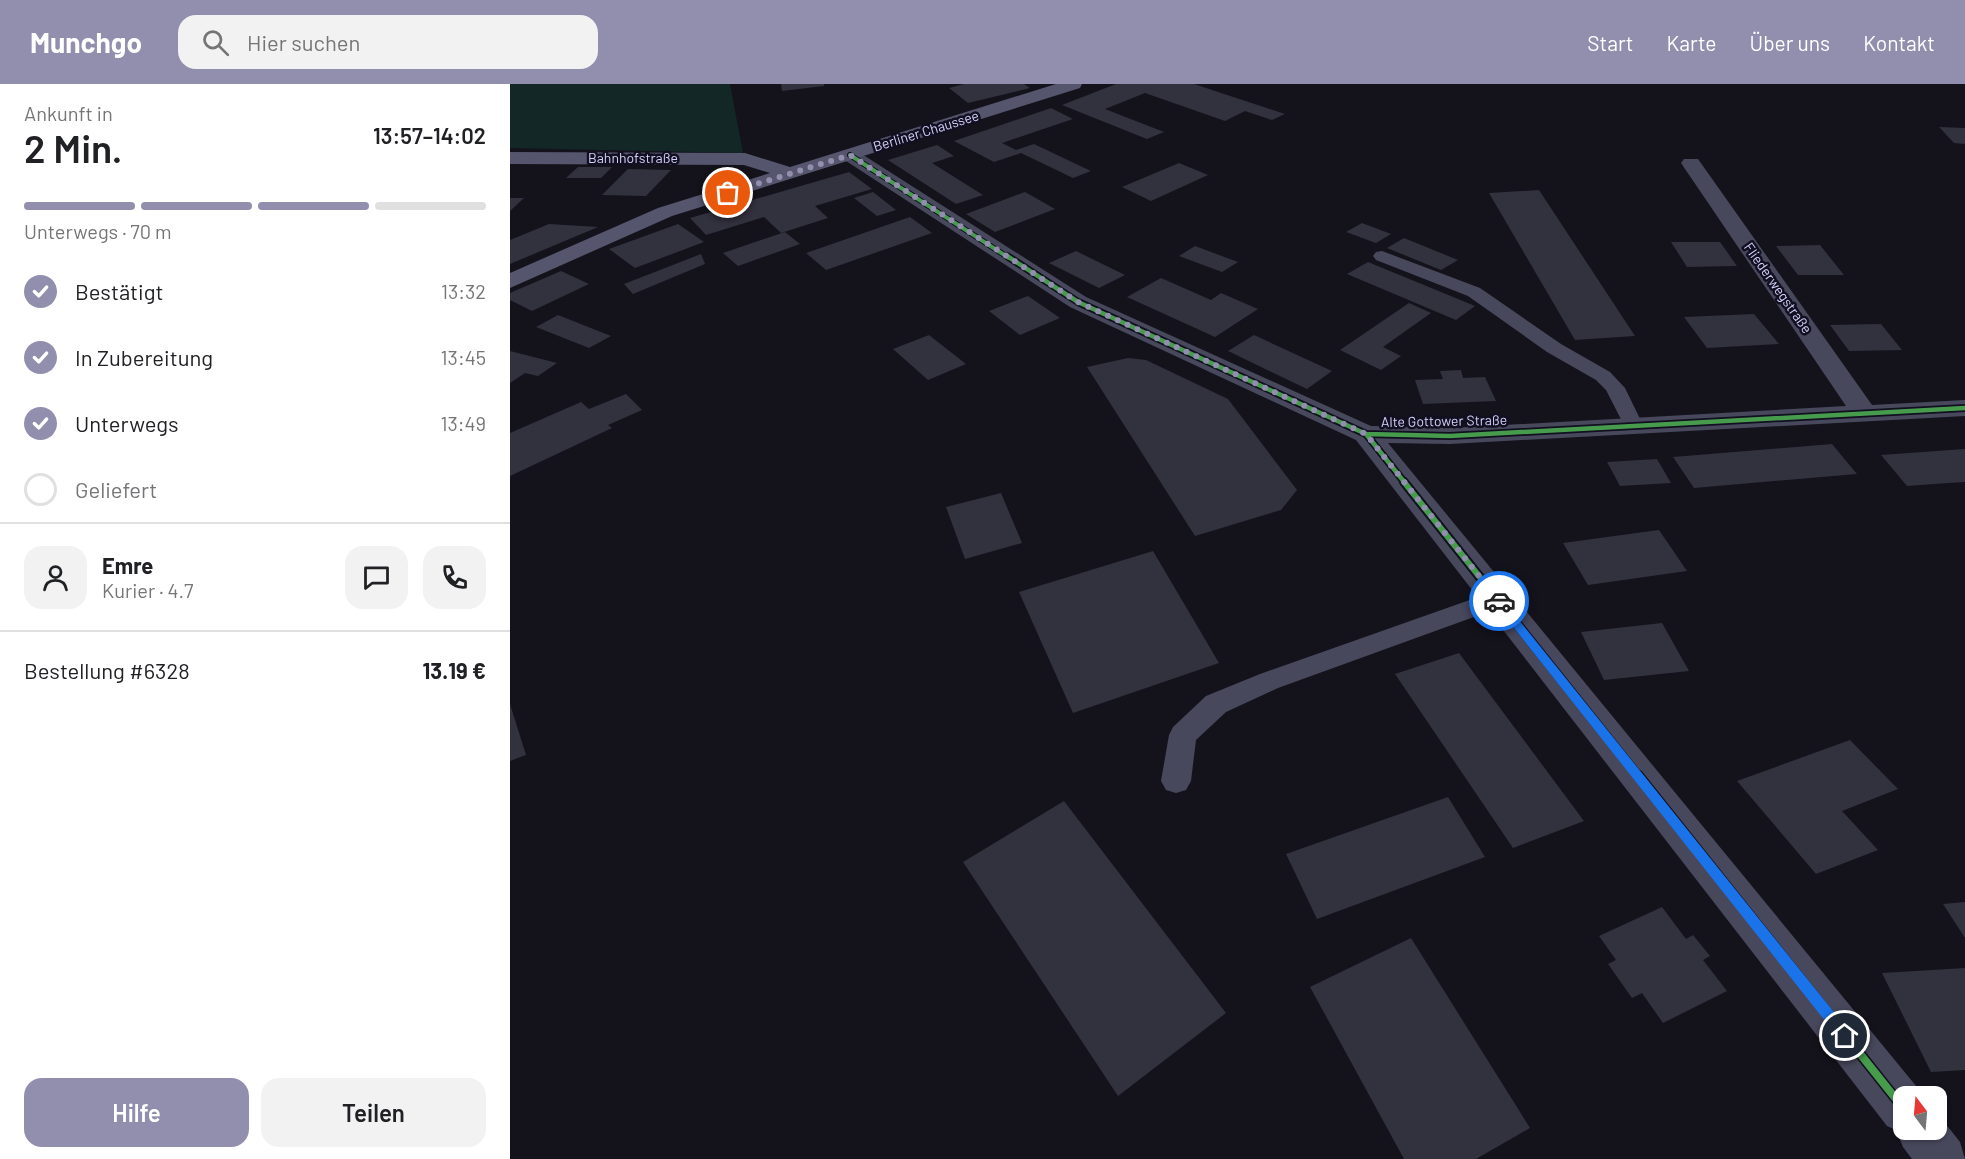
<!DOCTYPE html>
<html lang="de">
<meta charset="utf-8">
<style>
body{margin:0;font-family:Barlow,sans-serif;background:#f2f2f2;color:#202124;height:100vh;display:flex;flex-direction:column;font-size:22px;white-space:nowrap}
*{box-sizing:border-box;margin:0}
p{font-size:20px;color:#757577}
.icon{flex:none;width:33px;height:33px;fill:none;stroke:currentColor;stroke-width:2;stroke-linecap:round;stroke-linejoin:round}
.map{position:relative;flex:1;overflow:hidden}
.drawer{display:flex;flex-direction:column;background:#fff;width:510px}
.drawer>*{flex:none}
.needle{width:39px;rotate:344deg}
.tools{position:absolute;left:1383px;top:1002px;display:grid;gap:12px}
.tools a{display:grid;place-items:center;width:54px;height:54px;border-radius:12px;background:#fff;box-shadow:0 2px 4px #0004;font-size:30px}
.pin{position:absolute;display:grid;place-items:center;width:51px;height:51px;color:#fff;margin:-26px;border:3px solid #fff;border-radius:50%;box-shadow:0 2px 6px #0007}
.courier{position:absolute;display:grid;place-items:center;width:60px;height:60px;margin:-30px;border:4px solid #1a73e8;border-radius:50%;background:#fff;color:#222;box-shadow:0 2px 8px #0007}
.head em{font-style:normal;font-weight:600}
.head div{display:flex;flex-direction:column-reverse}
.head{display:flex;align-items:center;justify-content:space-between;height:102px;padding:0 24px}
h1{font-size:39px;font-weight:600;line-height:45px}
.bar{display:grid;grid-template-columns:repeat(4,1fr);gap:9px 6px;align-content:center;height:72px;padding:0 24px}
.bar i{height:8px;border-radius:4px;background:#e0e0e0}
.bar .on{background:#918eae}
.bar p{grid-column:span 4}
.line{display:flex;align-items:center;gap:15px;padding:0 24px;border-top:2px solid #e0e0e0}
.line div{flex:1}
.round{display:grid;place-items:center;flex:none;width:63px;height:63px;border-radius:18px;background:#f2f2f2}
ol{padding:0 24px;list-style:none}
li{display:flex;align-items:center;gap:18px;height:66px}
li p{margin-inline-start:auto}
li .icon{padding:6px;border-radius:50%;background:#918eae;color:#fff;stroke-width:4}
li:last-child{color:#757577}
li i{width:33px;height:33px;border:3px solid #e0e0e0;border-radius:50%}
.action{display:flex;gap:12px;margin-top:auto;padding:12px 24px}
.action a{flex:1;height:69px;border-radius:18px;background:#918eae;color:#fff;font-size:24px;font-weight:600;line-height:69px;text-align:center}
.action a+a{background:#f2f2f2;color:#202124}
header{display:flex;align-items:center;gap:36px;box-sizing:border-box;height:84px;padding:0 30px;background:#918eae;color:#fff}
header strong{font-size:28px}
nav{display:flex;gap:33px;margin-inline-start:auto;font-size:21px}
.search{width:420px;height:54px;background:#f2f2f2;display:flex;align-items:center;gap:15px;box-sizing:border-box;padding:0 21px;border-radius:18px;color:#757577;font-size:22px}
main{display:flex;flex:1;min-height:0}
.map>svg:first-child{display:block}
</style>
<header>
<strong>Munchgo</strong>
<div class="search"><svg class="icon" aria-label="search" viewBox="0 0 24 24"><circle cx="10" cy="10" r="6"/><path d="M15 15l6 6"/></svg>Hier suchen</div>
<nav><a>Start</a><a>Karte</a><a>Über uns</a><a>Kontakt</a></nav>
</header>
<main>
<section class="drawer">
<div class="head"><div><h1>2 Min.</h1><p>Ankunft in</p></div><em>13:57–14:02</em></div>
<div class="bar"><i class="on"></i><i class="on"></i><i class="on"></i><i></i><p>Unterwegs · 70 m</p></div>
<ol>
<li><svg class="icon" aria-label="check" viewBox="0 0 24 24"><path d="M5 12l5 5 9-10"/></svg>Bestätigt<p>13:32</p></li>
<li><svg class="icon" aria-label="check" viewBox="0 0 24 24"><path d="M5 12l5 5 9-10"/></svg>In Zubereitung<p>13:45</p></li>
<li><svg class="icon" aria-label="check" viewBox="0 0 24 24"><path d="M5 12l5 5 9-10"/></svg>Unterwegs<p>13:49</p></li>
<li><i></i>Geliefert</li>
</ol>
<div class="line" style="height:108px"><a class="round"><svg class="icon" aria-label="person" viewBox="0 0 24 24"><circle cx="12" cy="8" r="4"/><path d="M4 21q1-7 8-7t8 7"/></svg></a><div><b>Emre</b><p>Kurier · 4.7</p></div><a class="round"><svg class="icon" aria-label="chat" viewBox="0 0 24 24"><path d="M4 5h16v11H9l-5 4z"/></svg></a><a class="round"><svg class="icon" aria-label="phone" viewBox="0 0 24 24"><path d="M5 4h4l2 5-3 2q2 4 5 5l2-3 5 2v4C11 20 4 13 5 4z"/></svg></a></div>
<div class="line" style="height:78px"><div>Bestellung #6328</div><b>13.19 €</b></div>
<div class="action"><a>Hilfe</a><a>Teilen</a></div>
</section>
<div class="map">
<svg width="1455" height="1075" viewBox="0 0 1455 1075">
<rect width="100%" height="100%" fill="#14131c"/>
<!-- green -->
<path fill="#122726" d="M0,0h220l13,69 -233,-5z"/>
<!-- building -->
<path fill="#32313e" d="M271,0h43v2l-42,5z
M454,0h60l6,4 -62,15 -19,-15z
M606,0h78l91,30 -13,6 -27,-9 -20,10 -80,-28 -40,16 59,23 -17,7 -85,-34z
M541,24l22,11 -71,24 14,7 18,-6 57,27 -18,7 -52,-25 -27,9 -40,-21z
M1429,43l26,1v16l-11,-1z
M427,61l17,11 -22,7 51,32 -27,9 -68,-44z
M669,79l29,12 -57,26 -29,-14z
M68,83h34l-11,11h-35z
M118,85l43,1 -25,26 -44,-1z
M339,88l23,17 -57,17 13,12 -47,15 -17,-16 -58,18 -16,-17z
M1029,106l96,146 -60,4 -86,-147z
M363,108l23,18 -19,6 -23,-18z
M515,108l30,17 -60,23 -29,-18z
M0,114h14l-14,13z
M400,133l22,16 -106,37 -20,-17z
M852,139l29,11 -15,9 -30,-11z
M39,140l49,3 -88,37v-24z
M168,140l26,18 -69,26 -26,-19z
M275,148l15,12 -62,22 -15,-13z
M894,154l54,22 -17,10 -54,-22z
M1161,158h49l17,24 -50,1z
M1310,161l24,30h-46l-22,-29z
M685,162l43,16 -16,10 -43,-16z
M566,167l49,24 -26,13 -50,-25z
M191,170l4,10 -72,30 -9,-10z
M858,178l107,44 -19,14 -109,-46z
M51,187l28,13 -57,27 -22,-11v-7z
M651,194l50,22 10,-7 37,16 -43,28 -88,-40z
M518,212l32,22 -40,17 -31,-24z
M899,219l22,10 -48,34 18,9 -20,14 -41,-20z
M1244,230l25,30 -72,4 -23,-31z
M48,231l53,21 -22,12 -53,-21z
M1371,240l21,26 -53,1 -19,-26z
M419,251l37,29 -38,16 -35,-31z
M744,251l78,36 -25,18 -79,-38z
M0,267l47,12 -19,13 -13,-3 -15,10z
M618,274l18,2 82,39 69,91 -16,20 -86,26 -108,-169z
M951,286l2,8 22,-1 11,24 -73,3 -8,-24 28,-1 -3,-8z
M116,310l16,16 -34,15 4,3 -102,48v-43l71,-31 8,7z
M1322,360l25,30 -163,14 -21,-31z
M1455,365v33l-17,1 -41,3 -26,-31z
M1147,375l14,24 -51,3 -13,-24z
M491,409l21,50 -57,16 -19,-52z
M1149,446l28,41 -99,14 -25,-42z
M643,467l66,112 -146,50 -54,-121z
M1152,539l27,48 -85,9 -23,-48z
M949,569l125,168 -71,27 -118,-174z
M0,620l16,51 -16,6z
M1340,656l48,49 -56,22 36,39 -62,24 -79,-93z
M938,713l37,60 -168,62 -31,-65z
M554,717l162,212 -108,83 -155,-234z
M1455,818v36l-22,-34z
M1152,823l24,32 7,-4 17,21 -7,4 24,31 -64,32 -21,-30 -10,5 -24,-34 8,-4 -17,-24z
M901,854l119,190 -54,31h-72l-94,-172z
M1455,884v102l-34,2 -49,-99z"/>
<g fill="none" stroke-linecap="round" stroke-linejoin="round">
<!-- lane -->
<path fill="#48485d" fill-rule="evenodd" d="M872,167l98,37 81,56 49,28 15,16 18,37 -3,4 -7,2 -7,-2 -20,-39 -10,-10 -49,-28 -79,-56 -92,-36 -3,-4 3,-4z
M988,506l9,3 3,6 -3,6 -229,83 -52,24 -30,28 -5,41 -5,9 -10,3 -10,-3 -5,-9 8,-46 4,-8 33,-31 54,-22z"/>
<!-- street -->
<path fill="#48485d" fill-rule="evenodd" d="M340,65l7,2 229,146 285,129 79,2 396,-22 -165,-243 3,-4h14l174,246 93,-5v16l-515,28 -62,-1 533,649 2,4h-19v34h32l1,-17 23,29 5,17h-53l-9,-12 -7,-17 -9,-4 -531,-686 -286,-133 -227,-148 -3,-4 3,-4z"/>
<!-- secondary -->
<path fill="#55556e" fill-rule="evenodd" d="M546,0h26l-2,4 -408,128 -162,72v-15l148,-65 112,-35 -26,-8 -234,-1v-12l235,1 45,14z"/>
<!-- cycleway-far3 casing -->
<g stroke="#110f20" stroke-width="6">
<path id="cycleway-far3" d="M340,71l159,103"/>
</g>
<!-- cycleway-far2 casing -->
<g stroke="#110f20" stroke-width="8">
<path id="cycleway-far2" d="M497,172l71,46 288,132 84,2 515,-28
M856,350l39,49"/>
</g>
<!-- cycleway-far1 casing -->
<g stroke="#110f20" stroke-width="10">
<path id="cycleway-far1" d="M894,398l235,295"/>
</g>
<!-- cycleway casing -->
<g stroke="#110f20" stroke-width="11">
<path id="cycleway" d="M1128,691l266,334"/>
</g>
<!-- cycleway-far3 -->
<use href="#cycleway-far3" stroke="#469c4c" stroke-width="4"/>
<!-- cycleway-far2 -->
<use href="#cycleway-far2" stroke="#469c4c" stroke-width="4.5"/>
<!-- cycleway-far1 -->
<use href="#cycleway-far1" stroke="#469c4c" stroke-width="6"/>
<!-- cycleway -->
<use href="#cycleway" stroke="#469c4c" stroke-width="8"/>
</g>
<!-- route -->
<path fill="#1a73e8" d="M989,514l3,1 348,433 2,4 -2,5 -5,2 -4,-2 -346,-437 -1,-3z"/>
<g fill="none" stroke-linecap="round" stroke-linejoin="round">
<!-- done -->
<path stroke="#918eae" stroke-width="6" stroke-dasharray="0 10.8" d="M218,109l122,-38 228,147 288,132 133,167"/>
</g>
<g text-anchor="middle" stroke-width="5" stroke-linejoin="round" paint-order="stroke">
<!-- far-street labels -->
<g font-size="14" fill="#d5d1fc" stroke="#110f20">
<text transform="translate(416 47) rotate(-17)" y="5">Berliner Chaussee</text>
<text x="123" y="79">Bahnhofstraße</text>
<text transform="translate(1268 204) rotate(55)" y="5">Fliederwegstraße</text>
<text transform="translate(934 337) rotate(-1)" y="5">Alte Gottower Straße</text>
</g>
</g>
</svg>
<div class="tools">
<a><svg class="needle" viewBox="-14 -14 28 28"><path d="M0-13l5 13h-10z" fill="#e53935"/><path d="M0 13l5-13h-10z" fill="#757577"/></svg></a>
</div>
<div class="pin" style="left:218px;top:109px;background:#ea580c"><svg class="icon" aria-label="bag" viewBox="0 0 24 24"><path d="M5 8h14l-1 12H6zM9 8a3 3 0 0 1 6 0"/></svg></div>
<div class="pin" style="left:1335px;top:952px;background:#1f2937"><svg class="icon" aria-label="home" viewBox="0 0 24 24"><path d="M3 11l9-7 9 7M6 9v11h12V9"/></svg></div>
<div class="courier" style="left:989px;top:517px"><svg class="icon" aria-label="car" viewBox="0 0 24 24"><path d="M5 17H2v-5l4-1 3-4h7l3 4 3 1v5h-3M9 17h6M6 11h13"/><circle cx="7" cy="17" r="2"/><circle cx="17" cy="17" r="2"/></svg></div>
</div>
</main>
